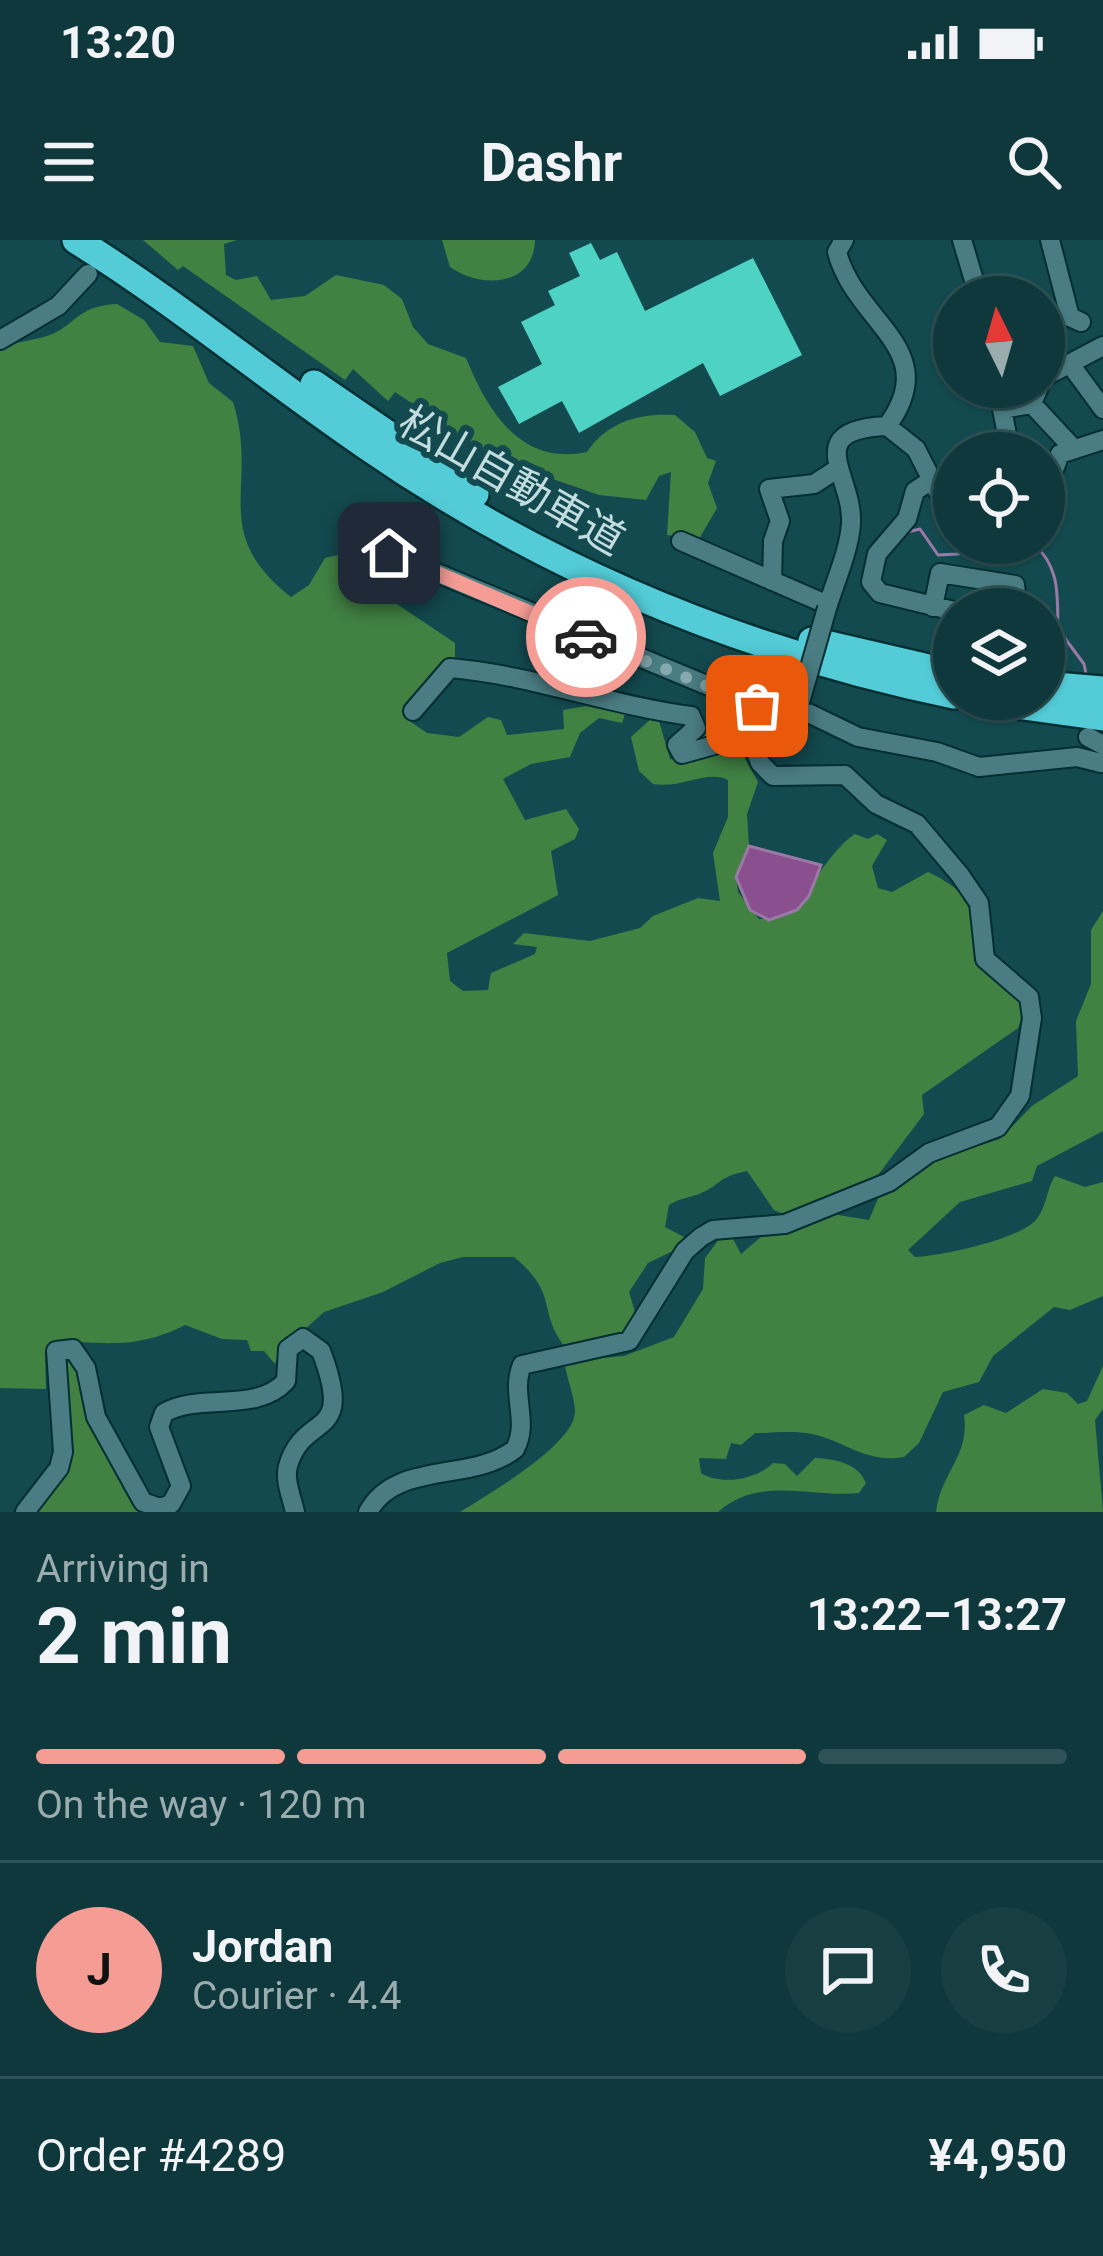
<!DOCTYPE html>
<meta charset="utf-8">
<style>
body{margin:0;font-family:Roboto,"Noto Sans JP",sans-serif;background:#173f42;color:#f1f3f6;height:100vh;display:flex;flex-direction:column;font-size:45px;white-space:nowrap}
*{box-sizing:border-box;margin:0}
p{font-size:39px;color:#9bacaf}
.icon{flex:none;width:66px;height:66px;fill:none;stroke:currentColor;stroke-width:2;stroke-linecap:round;stroke-linejoin:round}
.map{position:relative;height:1272px;overflow:hidden}
.drawer{display:flex;flex-direction:column;background:#0e383b;flex:1}
.drawer>*{flex:none}
.needle{width:78px;rotate:355deg}
.tools{position:absolute;left:933px;top:36px;display:grid;gap:24px}
.tools a{display:grid;place-items:center;width:132px;height:132px;border-radius:50%;background:#0e383b;box-shadow:0 3px 9px #0004,0 0 0 3px #2e5255;font-size:60px}
.pin{position:absolute;display:grid;place-items:center;width:102px;height:102px;color:#fff;margin:-51px;border-radius:24px;box-shadow:0 6px 18px #0006}
.courier{position:absolute;display:grid;place-items:center;width:120px;height:120px;margin:-60px;border:9px solid #f59c95;border-radius:50%;background:#fff;color:#222;box-shadow:0 3px 15px #0007}
.summary em{font-style:normal;font-weight:700}
.summary div{display:flex;flex-direction:column-reverse}
.summary{display:flex;align-items:center;justify-content:space-between;height:204px;padding:0 36px}
h1{font-size:78px;font-weight:700;line-height:90px}
.bar{display:grid;grid-template-columns:repeat(4,1fr);gap:18px 12px;align-content:center;height:144px;padding:0 36px}
.bar i{height:15px;border-radius:9px;background:#2e5255}
.bar .on{background:#f59c95}
.bar p{grid-column:span 4}
.line{display:flex;align-items:center;gap:30px;padding:0 36px;border-top:3px solid #2e5255}
.line div{flex:1}
.round{display:grid;place-items:center;flex:none;width:126px;height:126px;border-radius:63px;background:#173f42}
.status{display:flex;justify-content:space-between;align-items:center;height:84px;padding:0 60px;background:#0e383b;direction:ltr}
.status svg{height:33px;fill:currentColor}
header{display:flex;justify-content:space-between;align-items:center;height:156px;padding:0 36px;background:#0e383b;font-size:54px;font-weight:700}
.map>svg:first-child{display:block}
</style>
<div class="status"><b>13:20</b><svg viewBox="0 0 49 12"><path d="M0 12V9h3v3zM5 12V6h3v6zM10 12V3h3v9zM15 12V0h3v12zM26 1h20v11H26zM47 4h2v5h-2z"/></svg></div>
<header><svg class="icon" aria-label="menu" viewBox="0 0 24 24"><path d="M4 6h16M4 12h16M4 18h16"/></svg>Dashr<svg class="icon" aria-label="search" viewBox="0 0 24 24"><circle cx="10" cy="10" r="6"/><path d="M15 15l6 6"/></svg></header>
<div class="map">
<svg width="1103" height="1272" viewBox="0 0 1103 1272">
<rect width="100%" height="100%" fill="#134a4f"/>
<!-- forest -->
<path fill="#418243" d="M143,0h94l-13,4 2,31 10,5 21,-4 14,24 34,-4 31,-21 48,10 18,14 11,28 15,17 38,14c22,54 55,108 121,94 21,-31 53,-39 88,-37l20,17 12,26 9,3 -8,22 9,25 -18,31 -32,-4 4,-63 -12,4 -13,24 -47,-5 -104,-36 -100,-67 -7,9 -35,-32 -8,11 -162,-114 -5,4z
M442,0h93c-1,47 -54,49 -85,27z
M117,64l27,16 16,22 33,4 16,37 24,19c27,85 -26,129 58,195l18,-12 16,-27 31,-7 20,39 79,53v16l-49,46 2,15 19,13 32,4 29,-20 13,3 6,15 57,-6 -1,-19 23,-4 39,8 -3,9 -23,-5 -19,15 -10,24 -39,7 -28,15 22,41 41,-11 13,20 -4,10 -24,12 7,44 -111,58 3,28 13,10 25,-1 3,-17 44,-19 2,-7 -24,-3 11,-11 66,8 50,-13 13,-12 45,-18 22,3 -7,-48 15,-36v-37c-20,-11 -47,9 -75,4l-14,-13 -8,-34 21,-19 7,3 11,38 22,1 3,-21 26,-36 25,4 4,10 -7,26 2,16 13,23 -11,32 2,32 -13,31 2,15 21,27c40,3 63,-64 96,-85l13,5 9,-5 10,6 -15,26 6,22 14,4 36,-20c71,33 28,60 57,99 17,22 48,21 33,57l-96,67 2,19 -49,65 -88,37 -13,-6 -27,-39c-30,6 -26,14 -48,23 -11,4 -19,4 -30,11l-4,22 19,10 -3,10 -33,16 -19,29 8,27c-17,25 -45,27 -73,27 -27,-37 -5,-52 -50,-89h-51l-23,6 -57,29 -59,20 -21,19 -18,6 -10,27 -11,-13h-13l-4,-11 -25,-1 -37,-14c-47,24 -78,18 -126,16l-14,12 1,36 -46,-1v-1039c16,-8 31,-8 47,-13 28,-9 28,-30 70,-32z
M1103,671v220l-66,35 -5,15 -72,21 -52,48 7,7c27,-1 101,-17 120,-36 12,-13 11,-31 20,-45l30,11 18,-5v114l-33,14 -16,-3 -61,49 -14,26 -36,10 -24,51 -15,14c-37,7 -59,-16 -92,-23 -18,-4 -39,-1 -57,-1l-14,12 -10,-2 -5,16 -27,-1 2,15c20,13 56,6 72,-10l12,1 12,12 18,-18c20,1 43,5 51,25l-7,10c-48,5 -99,-18 -141,19h-258c27,-17 114,-67 115,-100 0,-15 -8,-32 -10,-47l4,-4 55,-5 50,-19 29,-48 2,-31 15,-20 13,1 8,15 20,-17 71,-23 37,6 11,-26 43,-31 77,-24 32,-33 46,-30 -2,-55 15,-37v-54z
M63,1117l11,1 17,62 50,92h-104l35,-53z
M1103,1126v43l-8,11 8,92h-167c5,-40 34,-56 28,-97l20,-10 22,8 37,-24 24,4 11,11 9,-3z"/>
<!-- water -->
<path fill="#894f8e" stroke="#9a79a6" stroke-width="3" d="M749,606l72,19 -12,31 -12,14 -28,10 -19,-10 -14,-33z"/>
<g fill="none" stroke-linecap="round" stroke-linejoin="round">
<!-- stream -->
<path stroke="#9a79a6" stroke-width="3" d="M903,293l17,-4 18,26 20,-1 27,-11
M1033,303c28,25 24,53 25,86l26,35 3,15"/>
</g>
<!-- building -->
<path fill="#4ed2c3" d="M591,3l9,17 17,-8 28,59 108,-53 49,97 -82,41 -17,-33 -124,70 -17,-32 -43,23 -21,-37 44,-23 -21,-42 34,-17 -7,-14 32,-15 -11,-23z"/>
<g fill="none" stroke-linecap="round" stroke-linejoin="round">
<!-- minor casing -->
<g stroke="#032e32" stroke-width="22">
<path id="minor" d="M844,0l-7,12c19,72 107,97 50,174
M962,0l17,57
M1050,0l20,77 11,5
M0,100l58,-34 30,-32
M1070,124l33,45
M1044,137l59,-31
M1032,164l40,43
M1001,213l7,-13 -6,-31 30,-5 7,-17
M930,241l-15,10 -8,28 -30,35 -6,28 9,11 74,18
M1044,256l16,-42 43,-14
M681,301l147,64
M389,313l368,153 2,14 -9,15
M772,341l1,-40 7,-20 -11,-32 45,-5 23,-15
M933,367l7,-34 75,12 3,24
M827,368c8,-26 22,-57 24,-84 3,-48 -52,-94 36,-98l29,23 38,74
M1044,385h5
M798,468l60,29 79,15 42,15 98,-10 24,6
M413,471l37,-43c82,7 158,37 241,48l5,12 -19,17 5,9 68,-19
M1088,497l15,8
M758,504l42,-42
M25,1272l34,-44 4,-16 -7,-101 17,-2 13,19 10,49 47,85 17,6 11,-4 10,-18 -22,-59 5,-14c35,-21 92,1 122,-32l2,-32 15,-11 18,13c35,92 -17,59 -33,115 -4,14 4,32 7,46
M368,1272c28,-52 104,-29 147,-63 15,-28 -5,-55 7,-84l107,-24 56,-90 16,-14 12,-7 72,-6 104,-42 40,-29 69,-26 22,-31 12,-78 -3,-21 -44,-38 -6,-56 -19,-28 -43,-51 -41,-20 -31,-29 -72,1 -13,-13 -10,-28"/>
</g>
<!-- highway casing -->
<g stroke="#032e32" stroke-width="32">
<path id="highway" d="M76,0c101,63 191,138 289,205 179,124 376,206 589,250
M314,144l161,110
M812,401l142,33
M1044,445l59,5
M975,459l128,18"/>
</g>
<!-- minor -->
<use href="#minor" stroke="#4a7d83" stroke-width="18"/>
<!-- highway -->
<use href="#highway" stroke="#53ccd8" stroke-width="27"/>
<!-- minor-bridge casing -->
<g stroke="#032e32" stroke-width="22" stroke-linecap="butt">
<path id="minor-bridge" d="M800,462l27,-94"/>
</g>
<!-- minor-bridge -->
<use href="#minor-bridge" stroke="#4a7d83" stroke-width="18"/>
</g>
<g fill="none" stroke-linecap="round" stroke-linejoin="round">
<!-- done -->
<path stroke="#85a9ad" stroke-width="12" stroke-dasharray="0 21.6" d="M586,397l171,69"/>
<!-- route -->
<path stroke="#f59c95" stroke-width="15" d="M389,313l197,84"/>
</g>
<g text-anchor="middle" stroke-width="12" stroke-linejoin="round" paint-order="stroke">
<!-- street labels -->
<g font-size="42" fill="#c2dcdf" stroke="#134a4f">
<text transform="translate(512 240) rotate(30)" y="15">松山自動車道</text>
</g>
</g>
</svg>
<div class="tools">
<a><svg class="needle" viewBox="-14 -14 28 28"><path d="M0-13l5 13h-10z" fill="#e53935"/><path d="M0 13l5-13h-10z" fill="#9bacaf"/></svg></a>
<a><svg class="icon" aria-label="locate" viewBox="0 0 24 24"><circle cx="12" cy="12" r="6"/><path d="M12 2v4M12 18v4M2 12h4M18 12h4"/></svg></a>
<a><svg class="icon" aria-label="layers" viewBox="0 0 24 24"><path d="M12 4l9 5-9 5-9-5zM3 14l9 5 9-5"/></svg></a>
</div>
<div class="pin" style="left:757px;top:466px;background:#ea580c"><svg class="icon" aria-label="bag" viewBox="0 0 24 24"><path d="M5 8h14l-1 12H6zM9 8a3 3 0 0 1 6 0"/></svg></div>
<div class="pin" style="left:389px;top:313px;background:#1f2937"><svg class="icon" aria-label="home" viewBox="0 0 24 24"><path d="M3 11l9-7 9 7M6 9v11h12V9"/></svg></div>
<div class="courier" style="left:586px;top:397px"><svg class="icon" aria-label="car" viewBox="0 0 24 24"><path d="M5 17H2v-5l4-1 3-4h7l3 4 3 1v5h-3M9 17h6M6 11h13"/><circle cx="7" cy="17" r="2"/><circle cx="17" cy="17" r="2"/></svg></div>
</div>
<section class="drawer">
<div class="summary"><div><h1>2 min</h1><p>Arriving in</p></div><em>13:22–13:27</em></div>
<div class="bar"><i class="on"></i><i class="on"></i><i class="on"></i><i></i><p>On the way · 120 m</p></div>
<div class="line" style="height:216px"><b class="round" style="background:#f59c95;color:#111">J</b><div><b>Jordan</b><p>Courier · 4.4</p></div><a class="round"><svg class="icon" aria-label="chat" viewBox="0 0 24 24"><path d="M4 5h16v11H9l-5 4z"/></svg></a><a class="round"><svg class="icon" aria-label="phone" viewBox="0 0 24 24"><path d="M5 4h4l2 5-3 2q2 4 5 5l2-3 5 2v4C11 20 4 13 5 4z"/></svg></a></div>
<div class="line" style="height:156px"><div>Order #4289</div><b>¥4,950</b></div>
</section>
